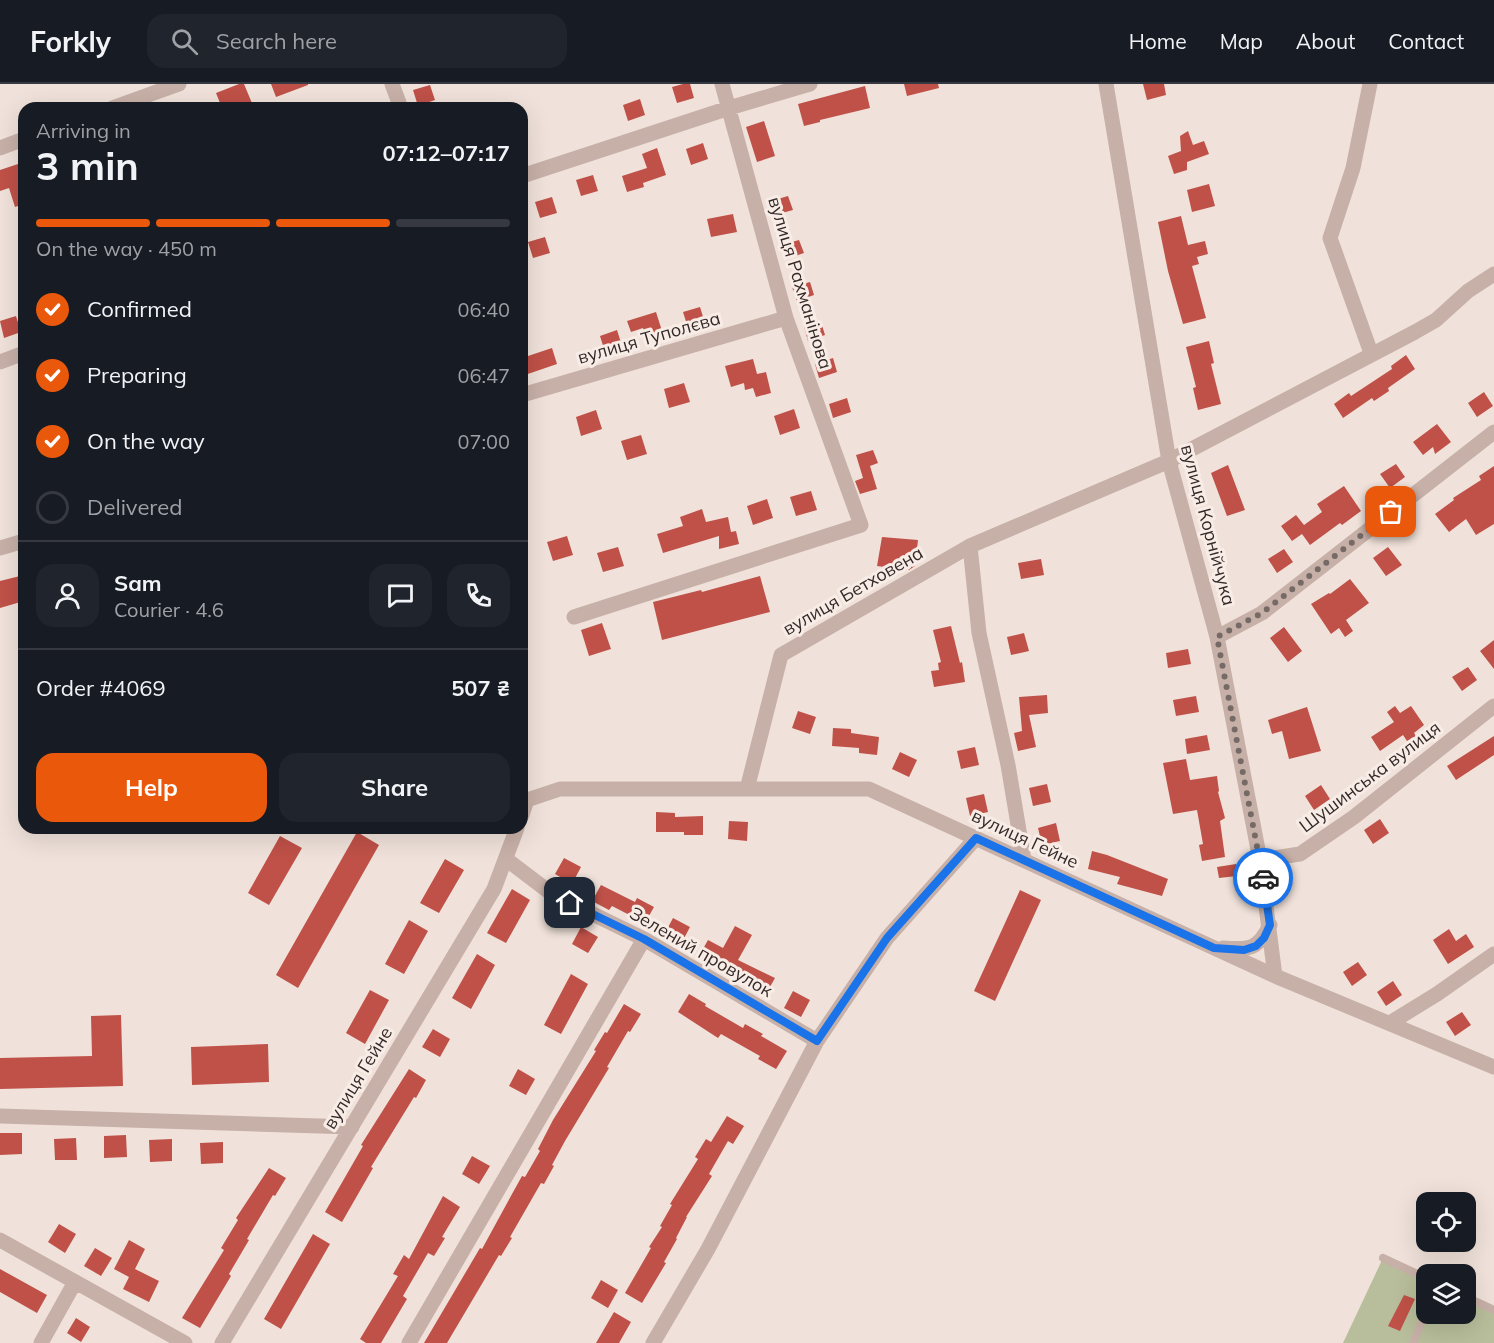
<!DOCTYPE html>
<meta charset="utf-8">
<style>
body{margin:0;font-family:Mulish,sans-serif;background:#20242c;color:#f1f3f6;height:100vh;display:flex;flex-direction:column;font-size:22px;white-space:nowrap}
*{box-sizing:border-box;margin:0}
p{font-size:20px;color:#9ea1a6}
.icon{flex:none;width:33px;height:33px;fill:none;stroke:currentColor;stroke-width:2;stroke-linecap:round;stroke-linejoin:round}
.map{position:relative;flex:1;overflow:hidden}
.side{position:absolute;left:18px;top:18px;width:510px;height:732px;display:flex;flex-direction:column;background:#171b24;border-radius:18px;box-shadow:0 6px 24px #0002}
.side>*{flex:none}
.tools{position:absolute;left:1416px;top:1108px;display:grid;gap:12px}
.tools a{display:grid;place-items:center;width:60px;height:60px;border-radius:12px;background:#171b24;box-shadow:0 6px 24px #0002;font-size:30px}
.pin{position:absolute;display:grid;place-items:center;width:51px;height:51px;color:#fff;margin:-26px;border-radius:12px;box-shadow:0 3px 9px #0006}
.courier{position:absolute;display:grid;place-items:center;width:60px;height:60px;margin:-30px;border:4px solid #1a73e8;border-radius:50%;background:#fff;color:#222;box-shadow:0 2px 8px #0007}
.head em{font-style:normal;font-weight:700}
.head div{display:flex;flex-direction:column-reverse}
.head{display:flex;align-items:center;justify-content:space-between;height:102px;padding:0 18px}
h1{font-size:39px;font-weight:700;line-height:45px}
.bar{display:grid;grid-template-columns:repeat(4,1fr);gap:9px 6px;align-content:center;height:72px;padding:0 18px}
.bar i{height:8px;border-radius:4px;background:#363941}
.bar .selected{background:#ea580c}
.bar p{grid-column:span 4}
.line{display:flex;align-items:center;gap:15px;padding:0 18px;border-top:2px solid #363941}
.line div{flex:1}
.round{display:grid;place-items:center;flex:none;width:63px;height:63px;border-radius:18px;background:#20242c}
ol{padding:0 18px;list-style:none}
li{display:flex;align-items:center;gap:18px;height:66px}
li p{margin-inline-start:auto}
li .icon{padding:6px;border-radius:50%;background:#ea580c;color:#fff;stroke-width:4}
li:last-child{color:#9ea1a6}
li i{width:33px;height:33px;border:3px solid #363941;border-radius:50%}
.primary-button{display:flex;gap:12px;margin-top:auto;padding:12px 18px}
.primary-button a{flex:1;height:69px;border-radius:18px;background:#ea580c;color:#fff;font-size:24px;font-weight:700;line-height:69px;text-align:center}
.primary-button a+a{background:#20242c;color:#f1f3f6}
header{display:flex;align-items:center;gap:36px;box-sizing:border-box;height:84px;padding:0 30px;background:#171b24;border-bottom:2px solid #363941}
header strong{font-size:28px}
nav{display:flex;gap:33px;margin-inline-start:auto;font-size:21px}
.search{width:420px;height:54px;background:#20242c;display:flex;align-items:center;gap:15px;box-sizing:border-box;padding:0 21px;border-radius:18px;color:#9ea1a6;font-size:22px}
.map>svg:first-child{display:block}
</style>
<header>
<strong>Forkly</strong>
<div class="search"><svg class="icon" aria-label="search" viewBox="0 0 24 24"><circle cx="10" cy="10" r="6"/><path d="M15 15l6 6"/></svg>Search here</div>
<nav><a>Home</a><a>Map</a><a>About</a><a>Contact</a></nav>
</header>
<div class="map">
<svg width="1494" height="1259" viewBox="0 0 1494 1259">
<rect width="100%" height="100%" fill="#f0e2da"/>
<!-- green -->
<path fill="#b8be9b" d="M1383,1174l43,20v36h40v-17l28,13v33h-151z"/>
<!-- building -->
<path fill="#bf5148" d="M239,0h5l10,24h-32l-6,-15z
M271,0h37v1l-32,12z
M683,0h7l4,14 -17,5 -5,-16z
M904,0h34l1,4 -32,8z
M1143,0h21l2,11 -19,5z
M430,1l5,15 -17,6 -5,-16z
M865,2l5,22 -50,12v2l-16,4 -6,-22z
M640,15l5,16 -17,6 -5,-16z
M764,37l11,35 -18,6 -11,-35z
M1188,47l5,14 11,-4 5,13 -22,8v8l-13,4 -6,-18 13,-5 -1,-15z
M703,59l5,16 -17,6 -5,-16z
M657,64l9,27 -23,8 1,4 -17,5 -5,-16 25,-8 -5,-14z
M24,78v42l-9,3 -6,-19 -9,3v-21z
M593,91l5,16 -17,5 -5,-16z
M1209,100l6,22 -23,6 -5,-22z
M788,112l5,14 -18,5 -4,-14z
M552,113l5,16 -17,5 -5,-16z
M733,130l4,18 -26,5 -4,-18z
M1181,132l7,29 17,-4 3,13 -11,3 2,7 -7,2 14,52 -23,6 -15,-53 -10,-49z
M545,153l5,16 -17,5 -5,-16z
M799,156l5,13 -18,6 -5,-14z
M810,198l4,13 -17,6 -5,-14z
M700,223l5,16 -17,5 -5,-16z
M656,228l7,22 -17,5 -3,-11 -12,4 -4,-11z
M16,232l5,16 -17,6 -4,-17z
M821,238l4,13 -17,6 -4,-14z
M617,246l5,16 -17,6 -5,-16z
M1209,257l5,22 -3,1 10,40 -23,6 -5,-22 3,-1 -10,-40z
M552,264l5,16 -35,12v-18z
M1406,271l9,14 -27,19 1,3 -15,10 -2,-3 -29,20 -9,-14 15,-11 2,3 41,-27 -1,-3z
M833,274l4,14 -18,6 -4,-14z
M753,275l4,15 9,-2 5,21 -15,4 -3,-9 -8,2 -1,-7 -13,4 -6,-21z
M684,299l6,19 -21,6 -5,-19z
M1484,308l9,14 -16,11 -9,-14z
M847,314l4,14 -18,6 -4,-14z
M794,325l6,19 -20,7 -6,-19z
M596,326l6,19 -21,7 -5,-19z
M1437,340l14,18 -16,12 -2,-7 -10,8 -10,-13z
M641,351l6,19 -20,6 -6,-19z
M873,366l5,13 -8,3 7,23 -17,5 -5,-13 8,-3 -7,-23z
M1396,380l9,13 -15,11 -10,-14z
M1228,381l17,45 -18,6 -16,-43z
M1494,382v58l-18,11 -10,-16 -17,13 -14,-18 19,-14 -1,-2 28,-18 -2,-4z
M1344,402l17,25 -19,14 -2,-2 -30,22 -8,-11 -10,7 -11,-15 15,-11 8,10 18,-13 -5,-8z
M811,407l6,19 -21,6 -6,-19z
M767,415l6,19 -20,7 -6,-19z
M702,425l4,13 22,-5 3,15 5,-1 3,13 -20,5v-13l-56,17 -6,-19 26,-8 -3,-9z
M567,452l6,19 -20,6 -6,-19z
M882,453l36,3 -3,26 -6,4 -32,-4z
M618,463l6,19 -21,6 -6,-19z
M1388,463l14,18 -16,11 -13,-18z
M1284,465l9,13 -16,11 -9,-14z
M1041,475l3,16 -23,4 -3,-16z
M24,491v26l-24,7v-27z
M760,492l10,36 -108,28 -9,-38 48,-12 1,2z
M1350,495l19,24 -23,17 7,11 -8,6 -6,-9 -8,6 -20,-30 18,-11 1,1z
M602,539l9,26 -22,7 -8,-26z
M951,542l9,37 2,-1 3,20 -31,5 -3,-16 8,-1 -1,-7 3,-1 -8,-32z
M1284,543l18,24 -14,11 -18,-24z
M1024,549l5,18 -18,4 -4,-18z
M1494,556v29l-14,-18z
M1188,565l3,15 -23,4 -2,-15z
M1468,583l9,13 -15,11 -10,-14z
M1047,611l1,18 -19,2 7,32 -18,4 -4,-18 8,-2 -3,-34z
M1196,612l3,16 -23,4 -3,-16z
M1395,622l5,7 11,-7 13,19 -10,8 2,3 -9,5 -4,-6 -23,16 -9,-14 23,-15 -7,-10z
M1307,623l14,44 -32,8 -7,-28 -10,3 -4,-14z
M798,627l18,6 -6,17 -18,-6z
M833,644l18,1v4l28,4 -2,18 -18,-2v-5l-27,-2z
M1207,651l3,15 -23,4 -2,-15z
M1494,652v19l-38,25 -9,-14z
M975,663l4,18 -18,4 -4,-18z
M900,668l17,8 -8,17 -17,-8z
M1186,675l4,21 27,-4 2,15 -1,1 7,26 -5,3 5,36 -23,4 -3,-16 4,-1 -6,-34 -24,4 -10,-51z
M1047,700l4,18 -18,4 -4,-18z
M1321,701l9,14 -16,11 -9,-14z
M984,710l4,18 -18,4 -4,-18z
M656,728l19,1v4l28,-1v19h-19v-3h-28z
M1380,735l9,14 -16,11 -9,-14z
M729,737l19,1 -1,19 -19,-2z
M1056,739l4,18 -18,4 -4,-17z
M357,748l22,13 -81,143 -22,-13z
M280,752l22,12 -33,57 -21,-12z
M1092,767l15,4 61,24 -6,17 -45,-12 3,-7 -32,-8z
M564,774l17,9 -9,17 -17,-10z
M445,775l19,11 -25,43 -19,-10z
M1236,780l1,12 -18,2 -2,-11z
M601,801l34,17 2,-4 17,9 -9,16 -33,-17 -3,4 -17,-9z
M512,805l18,11 -24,43 -19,-10z
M1020,806l21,10 -46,101 -21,-10z
M673,834l17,9 -9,17 -17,-9z
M409,836l19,11 -24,43 -19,-10z
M735,842l17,9 -14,25 37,18 -9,16 -40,-20 1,-3 -28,-15 9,-16 15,8z
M581,843l17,10 -10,16 -16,-9z
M1449,845l7,12 10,-7 8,13 -26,17 -15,-24z
M477,870l18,11 -24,44 -19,-11z
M1358,878l9,13 -15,11 -9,-14z
M571,890l17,10 -27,50 -17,-9z
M1393,897l9,14 -16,11 -9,-14z
M370,906l19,10 -24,44 -19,-11z
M793,907l17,9 -9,17 -17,-9z
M689,910l17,10 -1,2 38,22 2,-4 18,10 -2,2 26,15 -11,18 -18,-10 2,-3 -39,-22 -3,4 -40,-26z
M624,920l17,10 -11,18 -2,-1 -21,36 2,1 -44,73 -13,24 2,1 -10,18 -3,-1 -31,54 2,1 -11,18 -2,-1 -52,88h-23l56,-95 2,1 30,-55 10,-18 3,1 15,-26 -2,-2 15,-29 43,-69 -2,-1 11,-18 2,1z
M1462,928l9,13 -16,11 -9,-14z
M121,931l2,71 -123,3v-31l92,-2 -1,-40z
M433,945l17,10 -10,18 -18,-10z
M268,960l1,38 -77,3 -1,-38z
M409,985l17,11 -10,18 -2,-1 -43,70 2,1 -31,54 -17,-10 38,-66 -2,-1z
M518,985l17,10 -9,16 -17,-9z
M727,1032l17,10 -11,18 -5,-3 -19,33 3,2 -26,41h1l-11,21 1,1 -13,23 2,1 -24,40 -17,-10 26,-45 -2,-1 13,-20 -2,-1 12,-21 -2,-1 28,-45 -3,-2 11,-18 5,3z
M0,1049h22v21l-22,1z
M126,1051l1,22 -23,1v-22z
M76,1054l1,22h-22l-1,-21z
M172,1055v22l-22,1 -1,-22z
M223,1058v21l-22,1 -1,-21z
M472,1072l18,10 -11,18 -17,-10z
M269,1084l17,10 -11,18 -2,-1 -26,44 2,1 -20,34 2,2 -31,52 -18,-10 42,-68 -3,-2 17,-28 -2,-2z
M443,1112l17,11 -18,30 3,1 -11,18 -6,-3 -25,43 4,3 -26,44h-15l-6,-4 38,-63 -5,-2 11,-19 5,4z
M59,1140l17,10 -11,19 -17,-11z
M313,1150l17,10 -49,85 -17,-10z
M129,1156l16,9 -10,20 24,12 -10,21 -26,-13 6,-12 -15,-8z
M95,1164l17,10 -11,18 -17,-10z
M0,1185l47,26 -10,18 -37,-21z
M601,1196l17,10 -10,18 -17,-10z
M1404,1211l11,4 -15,32 -12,-5z
M614,1228l17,10 -12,21h-23z
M76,1234l14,9 -9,15 -14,-9z"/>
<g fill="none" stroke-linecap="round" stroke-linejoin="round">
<!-- service -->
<path stroke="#c7b0a7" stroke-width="8" d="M1383,1174l43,20
M1466,1213l28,13
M1413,1259l13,-31"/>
<!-- minor -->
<path stroke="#c7b0a7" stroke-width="15" d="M392,0l9,24
M1106,0l63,377 48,176 43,223 15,116
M1370,0l-17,84 -23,70 41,115
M112,24l67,-24
M0,64l24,-9
M522,92l207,-68 81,-24
M0,278l24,-9
M522,311l264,-77
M970,462l9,87 29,132 16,95
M0,464l24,-7
M574,533l287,-92 -75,-207 -64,-234
M1217,553l45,-24 232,-181
M747,705l34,-134 189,-109 199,-85 246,-129 21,-12 32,-29 26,-17
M522,731l5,-15 33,-11h309l406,187 219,91
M506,775l46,35 92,45 173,102
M1260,776l40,-6 54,-37 140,-111
M1223,864c26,2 35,2 47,-23
M1390,939l47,-29 57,-40
M0,1032l352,11
M0,1156l185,103
M41,1259l34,-61
M222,1259l272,-454 23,-61
M409,1259l235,-404
M653,1259l55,-94 109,-208 70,-103 89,-100"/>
</g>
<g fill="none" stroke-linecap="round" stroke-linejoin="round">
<!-- done -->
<path stroke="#766a66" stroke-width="6" stroke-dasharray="0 10.8" d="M1263,794l-46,-241 45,-24 129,-101"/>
<!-- route -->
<path stroke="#1a73e8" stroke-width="8" d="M570,819l74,36 173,102 70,-103 89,-100 238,110 30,2 12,-4 8,-8 6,-13 -7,-47"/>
</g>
<g text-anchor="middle" stroke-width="6" stroke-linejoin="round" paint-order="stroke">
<!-- street labels -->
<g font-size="18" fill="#342927" stroke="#f8ece6">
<text transform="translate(800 199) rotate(73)" y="6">вулиця Рахманінова</text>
<text transform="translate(649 254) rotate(-16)" y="6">вулиця Туполєва</text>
<text transform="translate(1208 441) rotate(75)" y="6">вулиця Корнійчука</text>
<text transform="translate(853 507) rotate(-30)" y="6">вулиця Бетховена</text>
<text transform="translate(1370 693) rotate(-37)" y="6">Шушинська вулиця</text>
<text transform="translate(1025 755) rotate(25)" y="6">вулиця Гейне</text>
<text transform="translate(701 868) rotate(30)" y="6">Зелений провулок</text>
<text transform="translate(358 994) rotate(-59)" y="6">вулиця Гейне</text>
</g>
</g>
</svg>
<div class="tools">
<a><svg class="icon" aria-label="locate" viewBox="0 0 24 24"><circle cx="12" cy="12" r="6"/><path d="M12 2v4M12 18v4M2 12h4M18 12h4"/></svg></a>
<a><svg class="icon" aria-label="layers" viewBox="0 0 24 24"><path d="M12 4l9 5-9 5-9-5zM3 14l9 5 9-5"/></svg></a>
</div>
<div class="pin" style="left:1391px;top:428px;background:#ea580c"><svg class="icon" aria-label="bag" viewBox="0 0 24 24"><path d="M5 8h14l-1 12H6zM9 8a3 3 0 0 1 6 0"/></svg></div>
<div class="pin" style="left:570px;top:819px;background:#1f2937"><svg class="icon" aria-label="home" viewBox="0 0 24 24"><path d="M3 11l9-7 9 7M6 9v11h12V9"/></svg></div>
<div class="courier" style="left:1263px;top:794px"><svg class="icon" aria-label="car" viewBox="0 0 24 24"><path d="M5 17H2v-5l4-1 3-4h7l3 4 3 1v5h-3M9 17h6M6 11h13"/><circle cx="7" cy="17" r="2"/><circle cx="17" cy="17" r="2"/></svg></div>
<section class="side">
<div class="head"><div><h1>3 min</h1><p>Arriving in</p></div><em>07:12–07:17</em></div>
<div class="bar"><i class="selected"></i><i class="selected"></i><i class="selected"></i><i></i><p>On the way · 450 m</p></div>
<ol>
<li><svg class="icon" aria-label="check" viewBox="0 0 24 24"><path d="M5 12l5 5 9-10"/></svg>Confirmed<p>06:40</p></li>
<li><svg class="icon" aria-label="check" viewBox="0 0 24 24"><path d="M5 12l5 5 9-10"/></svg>Preparing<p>06:47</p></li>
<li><svg class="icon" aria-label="check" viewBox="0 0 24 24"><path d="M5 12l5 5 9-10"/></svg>On the way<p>07:00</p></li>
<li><i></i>Delivered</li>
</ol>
<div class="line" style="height:108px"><a class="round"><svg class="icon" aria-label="person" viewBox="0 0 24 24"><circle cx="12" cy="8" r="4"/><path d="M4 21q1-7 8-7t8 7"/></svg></a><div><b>Sam</b><p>Courier · 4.6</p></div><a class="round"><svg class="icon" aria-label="chat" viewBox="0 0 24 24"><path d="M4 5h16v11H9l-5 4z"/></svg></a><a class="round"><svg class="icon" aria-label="phone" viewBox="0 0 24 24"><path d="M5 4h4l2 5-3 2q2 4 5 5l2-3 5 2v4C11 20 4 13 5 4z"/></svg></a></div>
<div class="line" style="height:78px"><div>Order #4069</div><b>507 ₴</b></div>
<div class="primary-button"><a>Help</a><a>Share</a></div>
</section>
</div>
